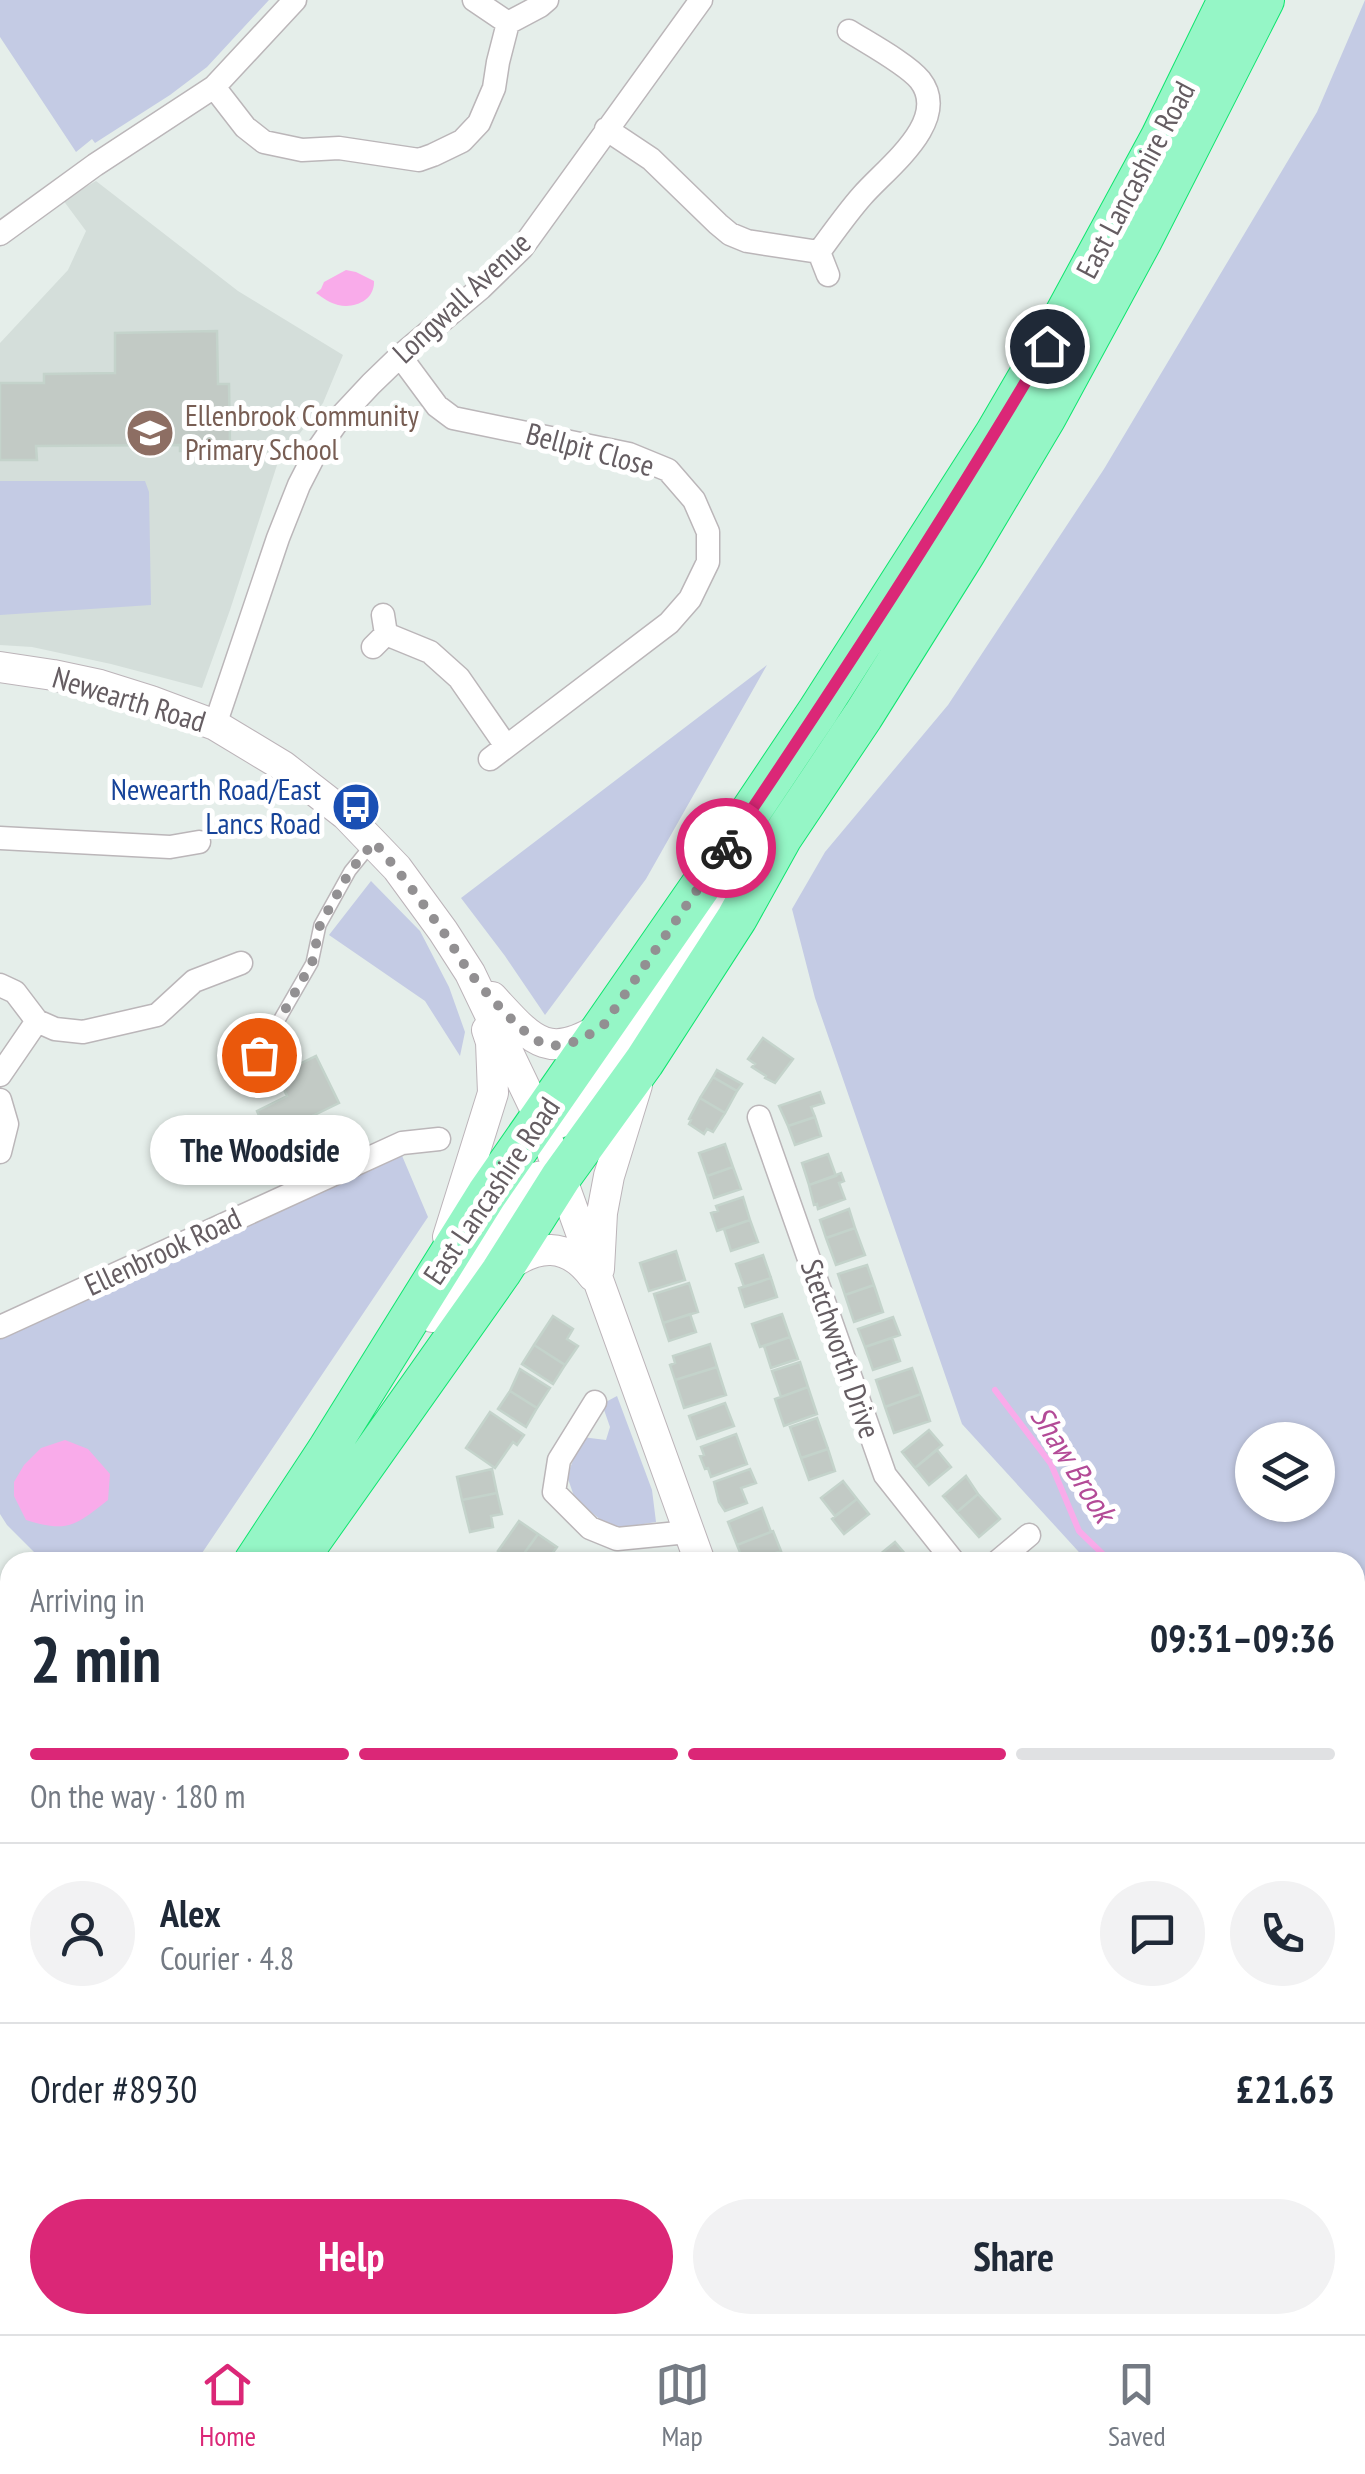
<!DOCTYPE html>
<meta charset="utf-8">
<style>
body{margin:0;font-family:"PT Sans Narrow",sans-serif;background:#f2f2f3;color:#1f2937;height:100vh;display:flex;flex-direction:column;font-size:38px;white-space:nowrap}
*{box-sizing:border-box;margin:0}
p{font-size:32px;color:#747a83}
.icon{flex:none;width:55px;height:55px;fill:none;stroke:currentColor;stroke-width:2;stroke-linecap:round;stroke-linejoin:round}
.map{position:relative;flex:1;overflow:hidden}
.panel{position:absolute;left:0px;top:1552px;width:1365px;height:782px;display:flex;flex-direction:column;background:#fff;border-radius:30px 30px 0 0;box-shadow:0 2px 8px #0004}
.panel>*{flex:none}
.fabs{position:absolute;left:1235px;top:1422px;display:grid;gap:20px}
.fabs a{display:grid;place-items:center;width:100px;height:100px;border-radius:50%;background:#fff;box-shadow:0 2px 8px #0004;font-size:50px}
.pin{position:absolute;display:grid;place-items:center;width:85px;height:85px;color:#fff;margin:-42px;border:5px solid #fff;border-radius:50%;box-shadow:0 2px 10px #0007}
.courier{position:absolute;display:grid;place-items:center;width:100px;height:100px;margin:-50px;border:8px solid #db2777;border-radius:50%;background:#fff;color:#222;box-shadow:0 2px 12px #0007}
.bubble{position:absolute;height:70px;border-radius:35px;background:#fff;box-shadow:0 2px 8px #0004;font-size:32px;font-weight:700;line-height:70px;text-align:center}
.headline em{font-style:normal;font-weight:700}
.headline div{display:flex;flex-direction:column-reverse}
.headline{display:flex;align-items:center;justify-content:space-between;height:170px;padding:0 30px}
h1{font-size:65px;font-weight:700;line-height:75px}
.bar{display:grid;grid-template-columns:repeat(4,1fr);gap:15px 10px;align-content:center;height:120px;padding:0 30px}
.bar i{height:12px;border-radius:8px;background:#e0e1e3}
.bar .selected{background:#db2777}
.bar p{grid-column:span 4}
.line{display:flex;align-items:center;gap:25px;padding:0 30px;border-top:2px solid #e0e1e3}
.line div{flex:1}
.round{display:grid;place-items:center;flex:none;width:105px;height:105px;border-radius:52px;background:#f2f2f3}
.action{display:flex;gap:20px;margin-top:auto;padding:20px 30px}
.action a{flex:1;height:115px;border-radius:60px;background:#db2777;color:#fff;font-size:40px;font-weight:700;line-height:115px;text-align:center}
.action a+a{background:#f2f2f3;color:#1f2937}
.tab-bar{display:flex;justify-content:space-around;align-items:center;height:140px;border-top:2px solid #e0e1e3;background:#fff;font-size:28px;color:#747a83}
.tab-bar a{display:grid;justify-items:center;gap:5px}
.tab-bar .selected{color:#db2777}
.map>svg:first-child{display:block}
</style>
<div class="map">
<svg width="1365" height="2334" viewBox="0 0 1365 2334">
<rect width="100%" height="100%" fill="#e5eeea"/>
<!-- education -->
<path fill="#d4deda" d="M96,181l142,110 105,64 -20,48 -45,59 -48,148 -28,78 -91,-24 -79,-17 -32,-2v-302l68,-73 18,-39 -23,-31z"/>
<!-- green -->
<path fill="#c4cbe4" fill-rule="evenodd" d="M0,0h269l-62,67 -37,28 -75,48 -3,-4 -16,13 -76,-115z
M1365,0v1807l-10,-7v-238h-267l-126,-138 -147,-426 -23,-89 33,-57 123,-147 156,-236 213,-357zM1252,1440h66v65h-66z
M0,481h145l4,11 2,113 -151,10z
M767,665l-121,214 -101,136 -40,-59 -44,-58z
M371,881l49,50 29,56 16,45 -5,24 -35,-55 -96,-66z
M400,1151l28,66 -232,345h-152l-37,-37 -7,-11v-176z
M617,1396l35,94 4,32 -44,7 -37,-30 -8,-23 15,-39 24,3 4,-13 -8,-23z"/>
<!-- water -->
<path fill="#f9abea" d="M346,270l10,2 18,9c1,19 -19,28 -36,24 -8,-2 -15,-7 -22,-12l5,-4 3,-7z
M65,1440l23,9 22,25 -2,26c-33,26 -40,33 -82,20l-12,-24v-14l10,-17 17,-17z"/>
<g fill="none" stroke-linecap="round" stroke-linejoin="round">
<!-- stream -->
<path stroke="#f9abea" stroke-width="6" d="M995,1390l56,74 28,67 32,31
M1355,1768l10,7"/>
</g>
<!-- building -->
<path fill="#c2cac5" stroke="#c4d3cb" stroke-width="2.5" d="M217,331l1,53h11l1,60h-12v7h-38v-6l-144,1 1,14h-37v-77h44v-9l71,-1v-40z
M763,1038l30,21 -18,24 -10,-5 1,-2 -14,-9 3,-3 -7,-5z
M316,1056l23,47 -70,34 -12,-26 30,-15 -10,-21z
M717,1070l25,14 -5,7 -24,-14z
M713,1077l24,14 -12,22 -25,-15z
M820,1092l4,11 -13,4 4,10 -27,9 -9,-20z
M700,1098l25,15 -12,19 -6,-3 -3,5 -15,-10 2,-4 -2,-1z
M815,1117l6,19 -26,9 -7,-19z
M725,1144l8,23 -26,9 -8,-23z
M828,1154l8,22 -27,9 -7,-22z
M733,1167l8,22 -27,9 -7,-22z
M841,1173l3,8 -5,2 6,16 -27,10 -1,-5 -3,1 -5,-20z
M743,1197l7,23 -33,11 -6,-18 7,-2 -2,-5z
M849,1209l6,19 -29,10 -6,-18z
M750,1220l8,22 -27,9 -7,-22z
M855,1228l10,27 -29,10 -10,-27z
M676,1251l9,29 -36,11 -9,-28z
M763,1255l8,23 -27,9 -8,-23z
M867,1265l7,20 -29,10 -7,-21z
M771,1278l6,19 -32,10 -6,-19z
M689,1283l9,29 -35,11 -9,-29z
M874,1285l9,27 -29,10 -9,-27z
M690,1314l6,18 -27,9 -6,-18z
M782,1314l8,23 -30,10 -8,-23z
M553,1316l20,13 -6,10 11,7 -13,19 -31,-20z
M893,1317l7,18 -35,12 -7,-18z
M790,1337l8,22 -27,9 -7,-22z
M892,1338l8,23 -27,9 -8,-23z
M710,1344l7,23 -42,13 -5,-15 5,-2 -2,-7z
M534,1345l31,20 -12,19 -31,-20z
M800,1362l8,25 -27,10 -9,-26z
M717,1367l9,28 -42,13 -9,-28z
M912,1368l9,26 -36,13 -9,-27z
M520,1369l30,19 -13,20 -27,-17z
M808,1387l9,27 -33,12 -9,-27z
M510,1391l27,17 -11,19 -28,-18z
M921,1394l9,27 -36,12 -9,-26z
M725,1403l9,23 -37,13 -8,-23z
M490,1412l34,23 -7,10 -4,-3 -18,26 -29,-20z
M817,1418l11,31 -27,9 -11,-31z
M929,1430l13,15 -27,23 -13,-16z
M736,1434l11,30 -36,13 -3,-9 -3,1 -5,-13 4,-1 -3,-8z
M828,1449l7,22 -26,9 -8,-22z
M937,1450l14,17 -22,18 -14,-17z
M492,1469l5,24 -35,7 -5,-23z
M750,1469l6,14 -15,5 6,15 -22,8 -6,-9 -5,-20z
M966,1476l12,18 -21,18 -14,-16z
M843,1481l14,18 -22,17 -14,-18z
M497,1493l5,21 -11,2 2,11 -23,5 -8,-32z
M978,1494l22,25 -21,18 -22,-25z
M857,1499l12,15 -25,20 -12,-15z
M762,1508l9,24 -34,13 -9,-23z
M519,1521l19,13 -20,28h-3l-17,-11z
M773,1531l8,20 -29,11h-8l-7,-17z
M538,1534l19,13 -11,15h-28z
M895,1542l17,20h-29l-5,-6z
M1355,1876l10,9v16l-10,11z
M1365,2157v26l-8,9 -2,-25z
M202,2325h31l-4,9h-29z
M638,2325h30l4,4 -4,5h-37z
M1086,2325h43l-7,9h-39l-2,-2z"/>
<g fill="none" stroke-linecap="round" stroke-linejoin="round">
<!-- lane casing -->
<g stroke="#bbb6b9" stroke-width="14">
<path id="lane" d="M259,1055l53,-92 8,-38 30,-54 21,-26"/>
</g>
<!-- street casing -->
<g stroke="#bbb6b9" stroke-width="25">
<path id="street" d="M474,0l34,23
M214,87l31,40 19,15 38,8 37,-2 80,12 14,-5 29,-14 17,-18 15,-35 4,-26 10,-39 32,-17 7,-6
M606,129l45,30 67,65 12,10 17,7 72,11 9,23
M0,234l95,-69 119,-78 81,-87
M819,252c14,-19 28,-39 43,-56 23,-27 90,-75 58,-116 -13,-16 -52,-37 -71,-49
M400,356l37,50 16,12 176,36 39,16 26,30 14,32v30l-18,37 -21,24 -179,136
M386,634l44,18 29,26 47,68
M373,647l13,-13 -3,-19
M215,725l63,-187 21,-53 17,-33 26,-37 29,-31 29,-28 81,-68 41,-40 179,-248
M0,838l170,9 29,-5
M0,985l15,7 22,29 18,8 28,3 74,-17 37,-34 47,-18
M0,1075l37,-54
M0,1100l7,24 -7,28
M759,1117l126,358 69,87
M0,1327l402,-184 37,-4
M595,1402l-36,58 -5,32 36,36 27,11 71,-7
M997,1562l32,-27
M1355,1953l10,8
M10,2282l-6,9 6,3
M89,2325l23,9
M278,2334l4,-9
M711,2334l7,-9
M1033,2334l3,-9"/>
</g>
<!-- secondary casing -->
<g stroke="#bcb4b9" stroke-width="32">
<path id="secondary" d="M0,667l53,8 47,10 51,16 64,24 68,41 63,49 51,53 46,63 27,42 70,146 160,443
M492,997c39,42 55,66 111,29
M540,1119c15,6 24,6 36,-6l90,-131 63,-81
M448,1237l45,-144 -2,-51 -4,-12
M504,1269c32,-25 63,-28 89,7
M599,1269l3,-56 7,-37 28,-91
M432,1317l83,-121c16,-18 22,-23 46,-19
M1355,2284l10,10"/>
</g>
<!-- highway casing -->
<g stroke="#0fe56f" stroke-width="42">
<path id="highway" d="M254,1562l73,-111 160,-257 215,-310 116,-173 177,-277 69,-118 97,-179 67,-137
M296,1562l205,-290 60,-95 83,-115 93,-144 45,-81 81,-121 102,-163 81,-136 96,-177 122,-240
M0,1942l10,-14
M0,1998l10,-16"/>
</g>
<!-- lane -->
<use href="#lane" stroke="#fff" stroke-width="11"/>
<!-- street -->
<use href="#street" stroke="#fff" stroke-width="22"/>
<!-- secondary -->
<use href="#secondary" stroke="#fff" stroke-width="30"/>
<!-- highway -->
<use href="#highway" stroke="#95f6c6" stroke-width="40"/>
</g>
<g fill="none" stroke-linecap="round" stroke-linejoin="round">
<!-- done -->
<path stroke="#929092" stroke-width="10" stroke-dasharray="0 18" d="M259,1055l53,-92 8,-38 30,-54 24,-29c24,28 46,57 67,87 11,14 19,31 30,45 13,17 55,65 74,70 20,6 41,-7 58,-18l123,-178"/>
<!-- route -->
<path stroke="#db2777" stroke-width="12" d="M726,848c111,-165 220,-331 321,-502"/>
</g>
<!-- icons -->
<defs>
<g id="school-disc" transform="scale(2.5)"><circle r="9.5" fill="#8d6e63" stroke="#fff"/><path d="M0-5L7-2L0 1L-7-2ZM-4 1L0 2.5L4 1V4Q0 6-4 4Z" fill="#fff"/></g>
<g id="bus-disc" transform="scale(2.5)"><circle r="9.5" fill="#1a4fb4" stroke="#fff"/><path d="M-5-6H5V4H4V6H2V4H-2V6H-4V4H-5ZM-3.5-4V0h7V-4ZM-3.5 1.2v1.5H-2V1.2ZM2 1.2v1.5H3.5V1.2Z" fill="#fff"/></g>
</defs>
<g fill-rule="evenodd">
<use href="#school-disc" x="150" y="433"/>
<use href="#bus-disc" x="356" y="807"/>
</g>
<g text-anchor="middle" stroke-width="10" stroke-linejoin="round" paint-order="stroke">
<!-- street labels -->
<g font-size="30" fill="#655d62" stroke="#fff">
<text transform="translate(1136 180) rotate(-62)" y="10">East Lancashire Road</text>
<text transform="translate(462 298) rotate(-43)" y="10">Longwall Avenue</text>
<text transform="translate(590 450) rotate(15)" y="10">Bellpit Close</text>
<text transform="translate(129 700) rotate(17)" y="10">Newearth Road</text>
<text transform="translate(492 1191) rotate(-56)" y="10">East Lancashire Road</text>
<text transform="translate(163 1252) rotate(-25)" y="10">Ellenbrook Road</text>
<text transform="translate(840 1349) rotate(71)" y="10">Stetchworth Drive</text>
</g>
<!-- education labels -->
<g font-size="30" fill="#785e54" stroke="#fff" text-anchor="start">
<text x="185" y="426">Ellenbrook Community<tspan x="185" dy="34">Primary School</tspan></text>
</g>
<!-- transit labels -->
<g font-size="30" fill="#164399" stroke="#fff" text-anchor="end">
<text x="321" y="800">Newearth Road/East<tspan x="321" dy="34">Lancs Road</tspan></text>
</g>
<!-- water labels -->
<g font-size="32" font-style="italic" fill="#b34b97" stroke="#fff">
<text transform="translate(1073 1464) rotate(58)" y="11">Shaw Brook</text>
</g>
</g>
</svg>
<div class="fabs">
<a><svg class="icon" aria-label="layers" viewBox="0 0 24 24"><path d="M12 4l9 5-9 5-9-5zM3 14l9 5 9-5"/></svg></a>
</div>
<div class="pin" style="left:259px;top:1055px;background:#ea580c"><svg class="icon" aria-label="bag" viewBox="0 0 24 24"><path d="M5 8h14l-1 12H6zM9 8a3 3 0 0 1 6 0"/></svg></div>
<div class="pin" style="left:1047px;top:346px;background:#1f2937"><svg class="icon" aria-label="home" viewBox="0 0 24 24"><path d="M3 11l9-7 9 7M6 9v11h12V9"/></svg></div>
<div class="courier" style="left:726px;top:848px"><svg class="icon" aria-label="bike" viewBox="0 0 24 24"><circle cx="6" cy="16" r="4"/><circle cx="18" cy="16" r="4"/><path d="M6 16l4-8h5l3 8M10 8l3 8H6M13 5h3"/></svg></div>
<div class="bubble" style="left:150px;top:1115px;width:220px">The Woodside</div>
<section class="panel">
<div class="headline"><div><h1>2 min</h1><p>Arriving in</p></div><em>09:31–09:36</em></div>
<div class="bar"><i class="selected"></i><i class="selected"></i><i class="selected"></i><i></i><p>On the way · 180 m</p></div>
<div class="line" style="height:180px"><a class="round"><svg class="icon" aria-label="person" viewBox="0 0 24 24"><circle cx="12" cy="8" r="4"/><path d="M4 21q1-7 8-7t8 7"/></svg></a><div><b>Alex</b><p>Courier · 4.8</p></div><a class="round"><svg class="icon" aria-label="chat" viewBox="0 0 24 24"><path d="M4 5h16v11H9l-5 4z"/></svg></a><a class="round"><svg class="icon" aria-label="phone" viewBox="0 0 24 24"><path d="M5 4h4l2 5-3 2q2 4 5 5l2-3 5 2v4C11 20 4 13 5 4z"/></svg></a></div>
<div class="line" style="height:130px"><div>Order #8930</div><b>£21.63</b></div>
<div class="action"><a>Help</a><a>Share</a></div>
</section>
</div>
<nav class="tab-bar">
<a class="selected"><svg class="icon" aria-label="home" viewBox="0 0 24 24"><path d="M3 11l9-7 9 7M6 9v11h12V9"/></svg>Home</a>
<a><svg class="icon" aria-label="map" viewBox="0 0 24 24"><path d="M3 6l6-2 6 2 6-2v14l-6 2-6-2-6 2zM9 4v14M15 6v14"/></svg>Map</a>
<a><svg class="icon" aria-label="saved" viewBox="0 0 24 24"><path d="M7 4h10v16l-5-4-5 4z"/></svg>Saved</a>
</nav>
